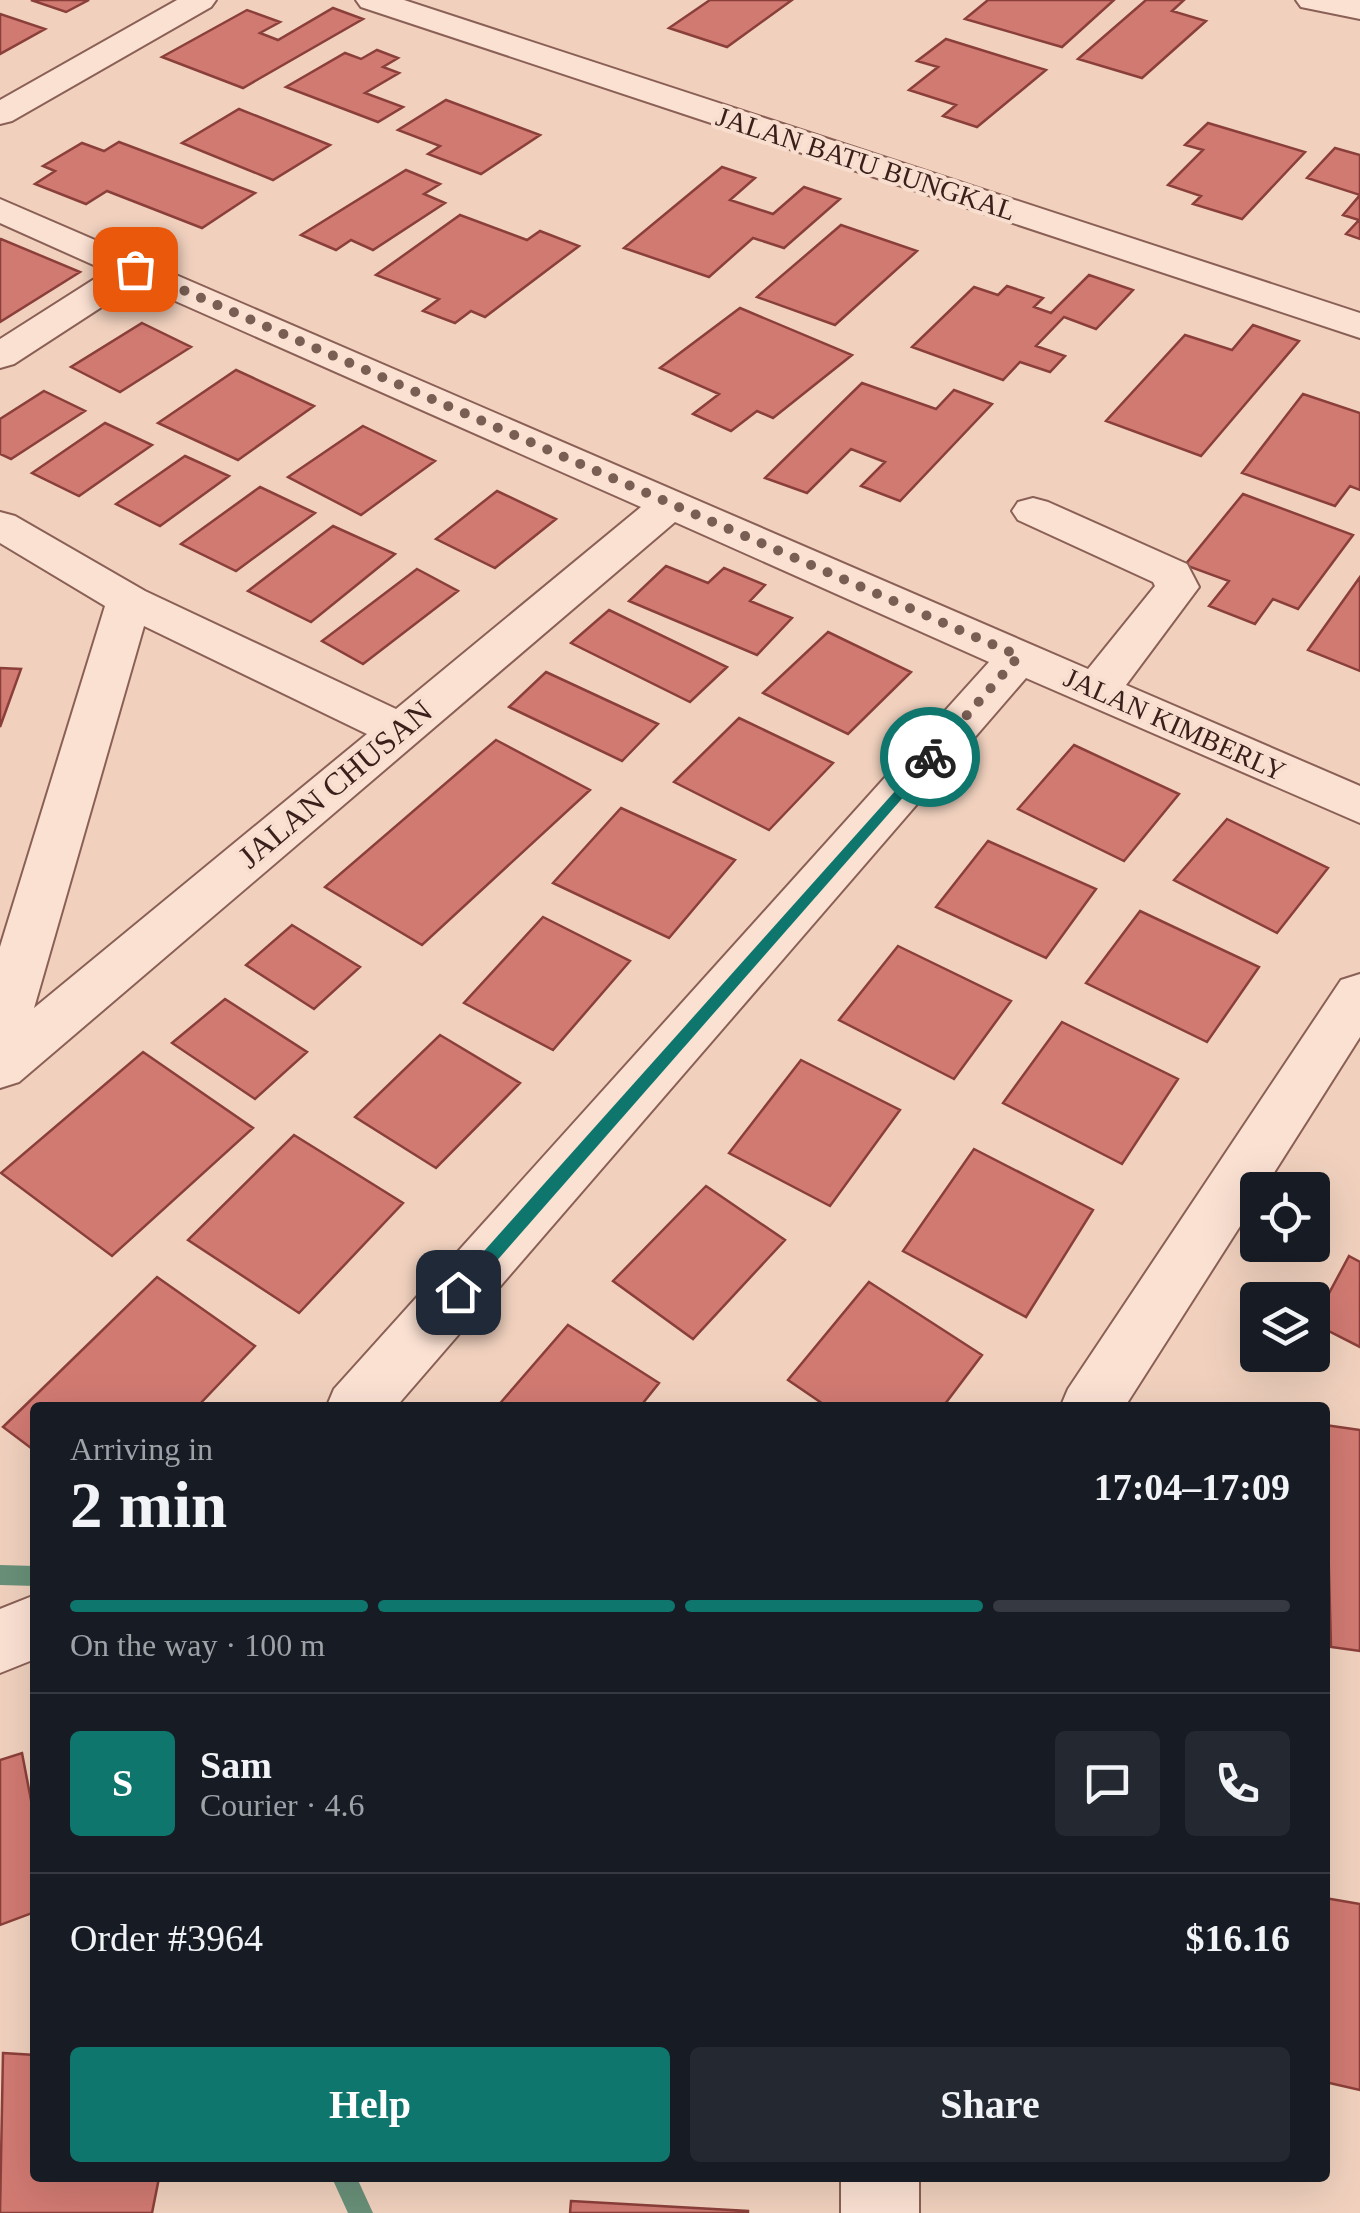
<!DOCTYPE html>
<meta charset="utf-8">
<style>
body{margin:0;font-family:Georgia,serif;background:#242831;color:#f1f3f6;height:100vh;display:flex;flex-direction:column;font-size:38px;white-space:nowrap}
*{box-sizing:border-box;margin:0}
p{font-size:32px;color:#9ea1a6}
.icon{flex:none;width:55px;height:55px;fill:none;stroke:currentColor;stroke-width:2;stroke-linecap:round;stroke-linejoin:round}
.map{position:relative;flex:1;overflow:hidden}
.details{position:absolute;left:30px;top:1402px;width:1300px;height:780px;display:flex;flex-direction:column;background:#171b24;border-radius:10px;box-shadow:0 10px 40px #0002}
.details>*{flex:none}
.tools{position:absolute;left:1240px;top:1172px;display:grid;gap:20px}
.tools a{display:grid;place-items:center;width:90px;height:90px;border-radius:10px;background:#171b24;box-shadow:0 10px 40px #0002;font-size:50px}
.pin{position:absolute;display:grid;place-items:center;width:85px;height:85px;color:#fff;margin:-42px;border-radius:20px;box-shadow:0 5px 15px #0006}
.courier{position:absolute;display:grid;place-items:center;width:100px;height:100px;margin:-50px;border:8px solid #0f766e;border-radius:50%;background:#fff;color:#222;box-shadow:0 2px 12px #0007}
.overview em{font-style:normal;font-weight:700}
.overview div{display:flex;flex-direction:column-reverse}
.overview{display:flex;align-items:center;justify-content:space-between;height:170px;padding:0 40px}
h1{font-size:65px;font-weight:700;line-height:75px}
.bar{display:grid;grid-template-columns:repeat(4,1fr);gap:15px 10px;align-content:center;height:120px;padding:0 40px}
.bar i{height:12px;border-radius:8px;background:#363941}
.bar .active{background:#0f766e}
.bar p{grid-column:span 4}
.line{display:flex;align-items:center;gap:25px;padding:0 40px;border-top:2px solid #363941}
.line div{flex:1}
.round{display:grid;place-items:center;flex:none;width:105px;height:105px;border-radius:10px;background:#242831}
.cta{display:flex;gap:20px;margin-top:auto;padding:20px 40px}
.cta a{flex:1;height:115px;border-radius:10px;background:#0f766e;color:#fff;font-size:40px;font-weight:700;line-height:115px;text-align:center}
.cta a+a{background:#242831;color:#f1f3f6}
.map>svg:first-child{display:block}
</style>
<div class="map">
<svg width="1360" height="2213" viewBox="0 0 1360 2213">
<rect width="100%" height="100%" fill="#f1d1be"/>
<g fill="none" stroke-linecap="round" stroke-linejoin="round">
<!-- stream -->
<path fill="#699079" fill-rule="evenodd" d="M0,1565l35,1v20l-35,-1z
M332,2178h25l16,35h-25z"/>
</g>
<!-- building -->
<path fill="#d17a72" stroke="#8b3f3a" stroke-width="2.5" d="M31,0h58l-23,12z
M710,0h82l-65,47 -58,-19z
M988,0h126l-52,47 -97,-28z
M1146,0h38l-12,11 34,10 -64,57 -64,-19z
M333,8l30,11 -120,69 -81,-31 85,-47 33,12 -20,11 18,7z
M0,14l45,15 -45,25z
M946,39l100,31 -69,57 -34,-11 13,-11 -47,-15 29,-23 -21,-6z
M377,50l21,8 -15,9 16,6 -34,20 38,14 -25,15 -92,-35 59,-34 16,6z
M446,100l94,35 -59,39 -53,-20 12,-8 -42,-16z
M239,109l91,36 -57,35 -91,-37z
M1208,123l97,29 -63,67 -49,-15 8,-8 -33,-11 35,-35 -18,-5z
M119,142l136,51 -53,35 -95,-37 -21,13 -51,-20 20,-13 -12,-5 39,-23 22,8z
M1335,148l25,7v40l-53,-17z
M722,167l33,11 -25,22 43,14 31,-27 36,12 -56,49 -31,-10 -44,39 -85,-29z
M406,170l34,14 -16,10 21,9 -72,47 -22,-10 -15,10 -35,-15z
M1360,195v44l-14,-5 13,-14 -16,-5z
M460,215l67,25 13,-9 39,15 -94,71 -14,-6 -16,12 -32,-12 16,-12 -63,-24z
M841,225l76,26 -82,74 -78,-28z
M0,239h1l79,33 -80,50z
M1089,275l44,15 -37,39 -32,-12 -28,29 29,10 -15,16 -30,-10 -17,18 -91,-33 62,-60 24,8 9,-9 36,12 -9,9 17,6z
M740,308l112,47 -79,63 -16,-7 -26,20 -38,-17 26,-20 -59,-26z
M142,323l49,24 -71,45 -49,-25z
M1253,325l46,16 -98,115 -95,-35 79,-86 47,15z
M236,370l78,36 -76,54 -80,-37z
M862,383l74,26 18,-19 38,14 -92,97 -39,-15 24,-24 -34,-13 -44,44 -42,-15z
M44,391l41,20 -74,48 -11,-5v-35z
M1303,394l57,19v77l-10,-4 -15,20 -93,-33z
M105,423l47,22 -73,51 -47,-23z
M363,426l72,35 -74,54 -73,-38z
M185,456l44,20 -69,50 -44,-22z
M260,487l55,26 -79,58 -55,-27z
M497,491l59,28 -61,49 -59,-29z
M1243,494l110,41 -55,74 -25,-10 -18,25 -46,-18 20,-25 -44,-16z
M333,526l62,28 -84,68 -63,-31z
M666,566l42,17 16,-15 41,17 -15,16 42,17 -35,37 -128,-54z
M417,569l41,22 -95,73 -41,-23z
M1360,577v94l-52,-21z
M609,610l118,57 -37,35 -119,-59z
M828,632l83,40 -63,62 -85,-41z
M0,668l21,1 -21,58z
M546,672l112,52 -36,37 -113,-54z
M739,718l94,45 -64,67 -95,-48z
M496,740l94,50 -168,155 -97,-58z
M1074,745l105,49 -55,67 -106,-52z
M621,808l114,52 -66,78 -116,-55z
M1227,819l101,49 -51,65 -103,-53z
M988,841l108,48 -50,69 -110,-51z
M1140,911l119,56 -52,75 -121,-59z
M543,917l87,44 -77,89 -89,-47z
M292,925l68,42 -46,42 -68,-44z
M898,946l113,55 -57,78 -115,-59z
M225,999l82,53 -52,47 -83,-56z
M1062,1022l116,57 -56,85 -119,-61z
M440,1035l80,48 -84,85 -81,-51z
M143,1052l110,76 -141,128 -111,-83z
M801,1060l99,50 -70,96 -101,-53z
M294,1135l109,68 -104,110 -111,-73z
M974,1149l119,61 -67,107 -123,-66z
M706,1186l79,54 -92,99 -80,-58z
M1349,1256l11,6v85l-47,-24z
M157,1277l98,69 -59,62h-161v43l-32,-24z
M869,1282l113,73 -40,53h-113l-41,-28z
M568,1325l91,58 -20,25h-143z
M1325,1425l35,5v221l-29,-4z
M22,1753l13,68v91l-35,13v-165z
M1325,1898l35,6v186l-35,-8z
M3,2053l32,2v123h124l-7,35h-152z
M571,2201l177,10v2h-178z"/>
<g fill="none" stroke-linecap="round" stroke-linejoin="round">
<!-- minor casing -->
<g stroke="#8a6056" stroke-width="4">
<path id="minor" d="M177,0h39l-5,7 -199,114 -12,3v-24z
M356,0h48l956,313v25l-999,-331z
M1296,0h64v19l-59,-12z
M0,199l1088,470 67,-83 -2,-4 -135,-62 -6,-9 6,-9 15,-4 15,4 139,62 12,23 -73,98 234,101v37l-334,-145 -631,730h-69l8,-19 655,-727 -314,-140 -656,560 -19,6v-141l105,-341 -105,-63v-31l15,4 130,75 251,118 245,-202 -504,-223 -123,80 -14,4v-29l107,-68 -107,-48zM144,626l223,108 -333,274z
M1360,974v63l-97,153h-5v8l-134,210h-64l8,-19 273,-409z
M35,1595v64l-35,14v-64z
M841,2178h78v35h-78z"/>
</g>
<!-- minor -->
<use href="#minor" fill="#fbe1d2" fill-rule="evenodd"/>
</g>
<!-- route -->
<path fill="#0f766e" d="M930,752l7,5 -2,4 -470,536h-13v-10z"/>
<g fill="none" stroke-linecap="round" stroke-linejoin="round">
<!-- done -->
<path stroke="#795e54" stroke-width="10" stroke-dasharray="0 18" d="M135,269l884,387 -89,101"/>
</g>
<g text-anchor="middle" stroke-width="8" stroke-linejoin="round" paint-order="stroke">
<!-- far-street labels -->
<g font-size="28" fill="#39201b" stroke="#f8decf">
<text transform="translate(866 163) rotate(18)" y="10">JALAN BATU BUNGKAL</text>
<text transform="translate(1175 724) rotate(24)" y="10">JALAN KIMBERLY</text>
</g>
<!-- street labels -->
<g font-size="32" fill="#39201b" stroke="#f8decf">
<text transform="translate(335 784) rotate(-40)" y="11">JALAN CHUSAN</text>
</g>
</g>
</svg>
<div class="tools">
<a><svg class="icon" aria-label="locate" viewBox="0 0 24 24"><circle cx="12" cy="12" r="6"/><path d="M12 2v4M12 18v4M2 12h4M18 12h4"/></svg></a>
<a><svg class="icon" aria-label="layers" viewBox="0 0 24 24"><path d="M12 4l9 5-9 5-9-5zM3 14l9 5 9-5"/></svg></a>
</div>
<div class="pin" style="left:135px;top:269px;background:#ea580c"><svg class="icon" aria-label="bag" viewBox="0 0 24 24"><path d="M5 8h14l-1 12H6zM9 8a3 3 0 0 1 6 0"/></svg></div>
<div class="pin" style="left:458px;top:1292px;background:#1f2937"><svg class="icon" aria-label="home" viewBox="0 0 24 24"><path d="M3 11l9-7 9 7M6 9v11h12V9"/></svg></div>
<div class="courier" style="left:930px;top:757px"><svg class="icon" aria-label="bike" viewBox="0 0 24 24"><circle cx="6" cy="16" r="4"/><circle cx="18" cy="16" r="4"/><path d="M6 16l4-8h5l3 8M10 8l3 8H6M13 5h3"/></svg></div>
<section class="details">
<div class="overview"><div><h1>2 min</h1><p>Arriving in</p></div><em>17:04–17:09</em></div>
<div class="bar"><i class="active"></i><i class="active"></i><i class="active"></i><i></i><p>On the way · 100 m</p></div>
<div class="line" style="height:180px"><b class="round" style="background:#0f766e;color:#fff">S</b><div><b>Sam</b><p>Courier · 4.6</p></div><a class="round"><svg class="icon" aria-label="chat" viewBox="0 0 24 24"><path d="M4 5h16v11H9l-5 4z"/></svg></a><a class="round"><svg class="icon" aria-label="phone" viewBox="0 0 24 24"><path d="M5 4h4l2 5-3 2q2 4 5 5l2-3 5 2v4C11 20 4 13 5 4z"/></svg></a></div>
<div class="line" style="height:130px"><div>Order #3964</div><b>$16.16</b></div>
<div class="cta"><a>Help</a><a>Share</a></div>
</section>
</div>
